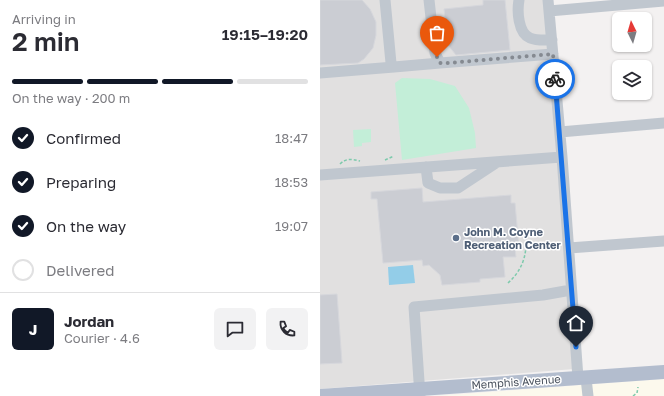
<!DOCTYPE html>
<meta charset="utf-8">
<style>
body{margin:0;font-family:"Golos Text",sans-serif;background:#f2f2f3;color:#2b2b33;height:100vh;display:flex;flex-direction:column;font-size:15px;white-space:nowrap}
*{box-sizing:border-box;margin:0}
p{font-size:13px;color:#7c7c81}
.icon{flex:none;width:22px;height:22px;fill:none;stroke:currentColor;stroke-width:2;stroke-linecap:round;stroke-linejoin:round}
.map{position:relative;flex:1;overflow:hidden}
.panel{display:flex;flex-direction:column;background:#fff;width:320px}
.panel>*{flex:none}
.needle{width:26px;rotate:355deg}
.fabs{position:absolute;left:292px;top:12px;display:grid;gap:8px}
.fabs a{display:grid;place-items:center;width:40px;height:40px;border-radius:6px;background:#fff;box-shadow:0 1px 3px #0004;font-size:20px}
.pin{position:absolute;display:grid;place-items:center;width:34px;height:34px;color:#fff;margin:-41px -17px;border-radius:50% 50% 50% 0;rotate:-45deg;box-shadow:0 0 4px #0007}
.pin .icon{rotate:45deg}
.courier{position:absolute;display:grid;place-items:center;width:40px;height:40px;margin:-20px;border:3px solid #1a73e8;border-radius:50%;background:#fff;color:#222;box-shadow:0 1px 5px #0007}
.headline em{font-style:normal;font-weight:600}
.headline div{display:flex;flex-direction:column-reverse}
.headline{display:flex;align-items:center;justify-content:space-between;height:68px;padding:0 12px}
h1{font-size:26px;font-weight:600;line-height:30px}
.bar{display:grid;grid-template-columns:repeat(4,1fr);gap:6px 4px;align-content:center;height:48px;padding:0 12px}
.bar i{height:5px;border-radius:3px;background:#e1e1e2}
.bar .selected{background:#111827}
.bar p{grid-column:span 4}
.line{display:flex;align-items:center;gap:10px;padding:0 12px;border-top:1px solid #e1e1e2}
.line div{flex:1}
.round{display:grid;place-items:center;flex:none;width:42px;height:42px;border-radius:6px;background:#f2f2f3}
ol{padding:0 12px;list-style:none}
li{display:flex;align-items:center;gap:12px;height:44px}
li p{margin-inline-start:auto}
li .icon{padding:4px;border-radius:50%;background:#111827;color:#fff;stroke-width:4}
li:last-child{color:#7c7c81}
li i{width:22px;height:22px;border:2px solid #e1e1e2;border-radius:50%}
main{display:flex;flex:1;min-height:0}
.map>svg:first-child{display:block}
</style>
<main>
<section class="panel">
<div class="headline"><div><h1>2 min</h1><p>Arriving in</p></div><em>19:15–19:20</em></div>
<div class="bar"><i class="selected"></i><i class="selected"></i><i class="selected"></i><i></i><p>On the way · 200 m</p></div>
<ol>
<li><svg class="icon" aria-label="check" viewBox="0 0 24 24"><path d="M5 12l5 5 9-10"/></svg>Confirmed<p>18:47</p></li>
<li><svg class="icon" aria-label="check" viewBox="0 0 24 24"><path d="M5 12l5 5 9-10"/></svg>Preparing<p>18:53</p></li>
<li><svg class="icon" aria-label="check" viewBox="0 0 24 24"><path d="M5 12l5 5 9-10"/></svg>On the way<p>19:07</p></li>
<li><i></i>Delivered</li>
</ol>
<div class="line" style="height:72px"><b class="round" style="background:#111827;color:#fff">J</b><div><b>Jordan</b><p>Courier · 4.6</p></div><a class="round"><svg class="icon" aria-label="chat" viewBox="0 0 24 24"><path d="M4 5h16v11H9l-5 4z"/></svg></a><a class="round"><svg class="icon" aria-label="phone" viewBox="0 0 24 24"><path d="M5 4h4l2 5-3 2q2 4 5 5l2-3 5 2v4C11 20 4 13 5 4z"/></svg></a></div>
</section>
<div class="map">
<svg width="344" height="396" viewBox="0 0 344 396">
<rect width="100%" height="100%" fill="#f3f1f1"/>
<!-- commercial -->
<path fill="#fcf9ed" d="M344,379v17h-229z"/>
<!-- education -->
<path fill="#e1e0e0" d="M0,0h224l30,369 -254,20z"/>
<!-- green -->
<path fill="#c3eed8" d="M82,78l28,1 25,7 14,22 6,25 1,15 -74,12 -7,-77z
M51,129v13l-9,1v3l-8,1 -1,-17z"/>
<!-- water -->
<path fill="#93cde8" d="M93,265l2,18 -26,2 -1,-18z"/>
<!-- building -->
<path fill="#cbcdd3" stroke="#d6d7dc" d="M0,0h42l8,9 6,13v13l-3,13 -9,11 -6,4 -38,2z
M163,0h22l5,50 -54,5 -8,-10 -4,-36 39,-4z
M102,188l1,14 88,-7v8h4l4,45h-4l1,9h-13l2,20 -25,2v3l-38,3 -2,-10 -11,-10 -6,1 -1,-6 -39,3 -6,-64h-6v-7z
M17,294l5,69 -22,1v-69z"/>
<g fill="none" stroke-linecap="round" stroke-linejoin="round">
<!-- path -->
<path stroke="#7dcaac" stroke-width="1.5" stroke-dasharray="3 2" stroke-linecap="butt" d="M65,160l9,-4
M20,164c6,-6 12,-5 20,-3
M188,283c11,-10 17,-21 18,-37
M313,396l4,-3 1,-6"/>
<!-- minor -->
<path stroke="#c0c7cf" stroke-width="11" d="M65,0l6,63 3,4 46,-4
M109,0l6,53 5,10 113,-9
M199,0c-2,11 -1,33 11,38 7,3 15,2 22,2
M228,0l14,157 16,221
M229,11l115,-10
M0,73l74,-6
M240,132l104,-9
M106,167l2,16 12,5h18l38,-25
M0,175l242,-18
M249,248l95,-7
M266,378l2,18
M100,396l-6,-89 129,-12 28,-5"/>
<!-- major -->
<path stroke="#b3bdce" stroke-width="14" d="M0,396l344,-24"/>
</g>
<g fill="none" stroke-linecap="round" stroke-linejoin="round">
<!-- done -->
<path stroke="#858a91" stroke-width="4" stroke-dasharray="0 7.2" d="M117,57l3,6h8l105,-9 2,25"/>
<!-- route -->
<path stroke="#1a73e8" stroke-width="5" d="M235,79l21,268"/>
</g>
<!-- markers -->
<circle fill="#5c6f8a" stroke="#fff" stroke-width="1.5" cx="136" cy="238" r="4"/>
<g text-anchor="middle" stroke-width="3" stroke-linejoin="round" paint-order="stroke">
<!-- service labels -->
<g font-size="11" font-weight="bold" fill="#4e5e75" stroke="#fff" text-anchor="start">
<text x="144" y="236">John M. Coyne<tspan x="144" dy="13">Recreation Center</tspan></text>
</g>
<!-- street labels -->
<g font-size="11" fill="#4a525e" stroke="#fff">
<text transform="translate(196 382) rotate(-4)" y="4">Memphis Avenue</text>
</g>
</g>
</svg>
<div class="fabs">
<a><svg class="needle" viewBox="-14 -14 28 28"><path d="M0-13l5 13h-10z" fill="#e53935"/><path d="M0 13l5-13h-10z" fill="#7c7c81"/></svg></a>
<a><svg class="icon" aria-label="layers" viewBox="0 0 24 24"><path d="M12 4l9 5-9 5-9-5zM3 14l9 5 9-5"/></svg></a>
</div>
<div class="pin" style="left:117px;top:57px;background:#ea580c"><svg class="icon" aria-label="bag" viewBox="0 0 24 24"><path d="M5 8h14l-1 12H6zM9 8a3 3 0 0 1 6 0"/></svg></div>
<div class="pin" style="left:256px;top:347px;background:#1f2937"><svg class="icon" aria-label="home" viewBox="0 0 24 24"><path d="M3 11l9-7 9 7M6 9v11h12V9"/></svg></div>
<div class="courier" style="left:235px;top:79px"><svg class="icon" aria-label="bike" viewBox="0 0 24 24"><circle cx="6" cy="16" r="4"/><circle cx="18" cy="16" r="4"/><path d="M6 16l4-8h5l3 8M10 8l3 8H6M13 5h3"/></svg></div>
</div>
</main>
